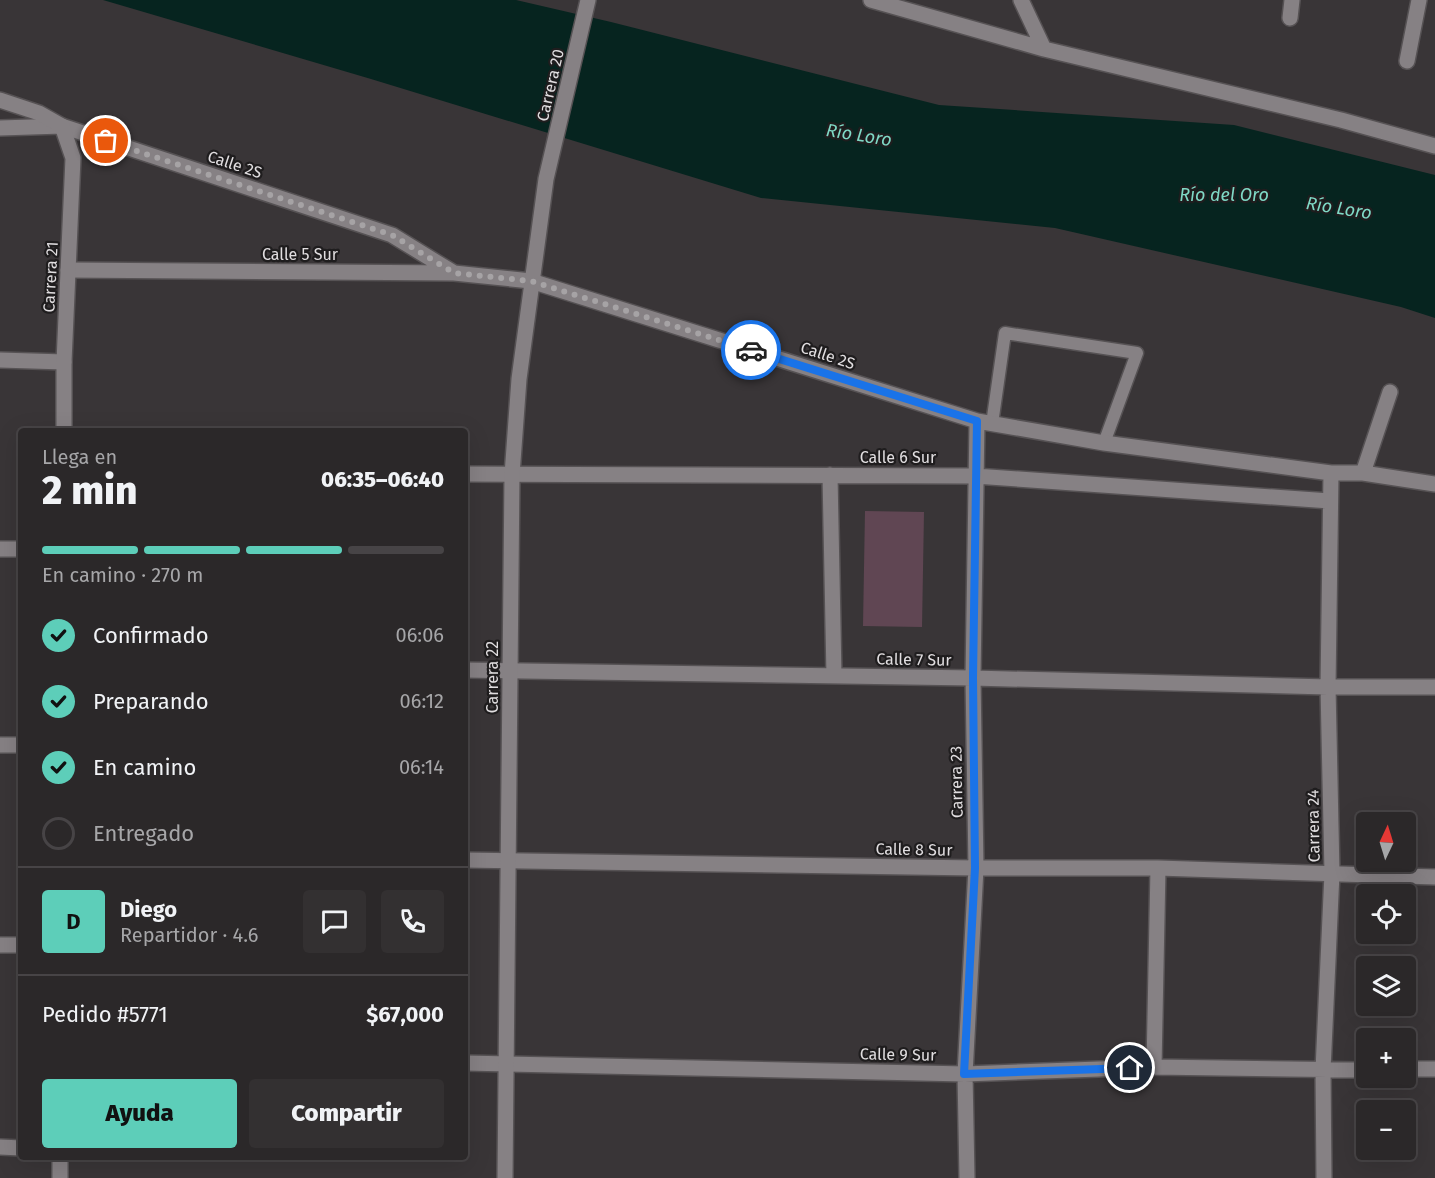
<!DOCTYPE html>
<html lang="es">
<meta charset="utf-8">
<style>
body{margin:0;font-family:"Fira Sans",sans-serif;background:#333031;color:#f1f3f6;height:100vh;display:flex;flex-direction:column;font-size:22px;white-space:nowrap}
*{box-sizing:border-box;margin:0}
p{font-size:20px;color:#a6a6a8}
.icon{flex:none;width:33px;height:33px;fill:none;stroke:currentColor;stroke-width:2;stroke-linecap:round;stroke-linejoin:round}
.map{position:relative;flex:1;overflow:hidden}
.panel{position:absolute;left:18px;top:428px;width:450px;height:732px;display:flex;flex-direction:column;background:#2b2829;border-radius:6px;box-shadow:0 6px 24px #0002,0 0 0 2px #474446}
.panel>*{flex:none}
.needle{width:39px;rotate:4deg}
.fabs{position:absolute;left:1356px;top:812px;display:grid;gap:12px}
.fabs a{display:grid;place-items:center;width:60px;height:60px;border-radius:6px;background:#2b2829;box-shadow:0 6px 24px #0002,0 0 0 2px #474446;font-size:30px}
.pin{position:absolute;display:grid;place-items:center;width:51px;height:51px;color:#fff;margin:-26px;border:3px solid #fff;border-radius:50%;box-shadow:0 2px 6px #0007}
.courier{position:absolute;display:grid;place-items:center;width:60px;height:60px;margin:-30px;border:4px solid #1a73e8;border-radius:50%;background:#fff;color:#222;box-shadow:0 2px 8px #0007}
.head em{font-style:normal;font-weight:800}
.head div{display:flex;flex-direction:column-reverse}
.head{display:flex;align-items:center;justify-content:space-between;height:102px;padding:0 24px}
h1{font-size:39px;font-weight:800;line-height:45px}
.bar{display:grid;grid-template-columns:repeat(4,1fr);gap:9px 6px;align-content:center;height:72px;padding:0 24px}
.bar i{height:8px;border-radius:4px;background:#474446}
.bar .selected{background:#5dceb9}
.bar p{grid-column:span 4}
.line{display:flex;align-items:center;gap:15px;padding:0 24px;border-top:2px solid #474446}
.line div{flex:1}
.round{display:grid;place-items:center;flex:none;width:63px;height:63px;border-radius:6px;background:#333031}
ol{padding:0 24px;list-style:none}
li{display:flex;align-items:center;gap:18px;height:66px}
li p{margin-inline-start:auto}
li .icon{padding:6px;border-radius:50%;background:#5dceb9;color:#111;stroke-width:4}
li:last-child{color:#a6a6a8}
li i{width:33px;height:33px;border:3px solid #474446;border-radius:50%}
.primary-button{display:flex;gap:12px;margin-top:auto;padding:12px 24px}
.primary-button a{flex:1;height:69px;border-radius:6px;background:#5dceb9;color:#111;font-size:24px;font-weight:800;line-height:69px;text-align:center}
.primary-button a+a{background:#333031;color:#f1f3f6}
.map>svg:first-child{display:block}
</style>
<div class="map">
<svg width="1435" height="1178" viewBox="0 0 1435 1178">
<rect width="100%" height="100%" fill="#393537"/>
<!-- green -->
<path fill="#604653" d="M865,511l59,1 -2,115 -59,-1z"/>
<!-- water -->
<path fill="#06241f" d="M103,0h413l95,22 328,83 295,20 201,50v143l-34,-11 -346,-79 -294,-30 -390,-119z"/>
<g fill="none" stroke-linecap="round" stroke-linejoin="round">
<!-- service casing -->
<g stroke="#565254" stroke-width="15">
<path id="service" d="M992,424l13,-91 132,20 -33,90"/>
</g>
<!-- minor casing -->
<g stroke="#565254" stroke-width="18">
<path id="minor" d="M871,0l173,49 297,71 94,26
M1021,0l23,49
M1290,18l2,-18
M1407,61l12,-61
M0,128l62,-2 330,109 62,38
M68,270l386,3 77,8 446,140 127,22 227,30h32l72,11
M0,360l64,2
M1363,473l27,-81
M465,474l510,2 355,25
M830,475l4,201
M0,549h21
M465,670l508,8 355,9h107
M0,745h21
M465,860l511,8h182l277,9
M0,945h21
M465,1063l500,11 189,-7 212,3
M1154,1067l4,-199
M1406,1069h29
M0,1147l21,1
M967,1178l-2,-104 11,-206 -3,-190 4,-257
M1324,1178l-1,-108 9,-197 -4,-186 3,-214"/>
</g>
<!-- tertiary casing -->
<g stroke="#565254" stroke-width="18">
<path id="tertiary" d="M0,100l39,13 23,13 11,32 -9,204v68
M60,1156v22
M505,1178l7,-703 7,-96 27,-200 42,-179"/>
</g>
<!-- service -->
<use href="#service" stroke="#868184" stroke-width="12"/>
<!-- minor -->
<use href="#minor" stroke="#868184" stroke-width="15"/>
<!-- tertiary -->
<use href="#tertiary" stroke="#868184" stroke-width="15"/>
</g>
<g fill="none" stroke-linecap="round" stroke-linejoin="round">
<!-- done -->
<path stroke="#a6a3a5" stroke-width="6" stroke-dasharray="0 10.8" d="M106,141l286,94 62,38 77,8 220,69"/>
<!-- route -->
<path stroke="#1a73e8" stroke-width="8" d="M751,350l226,71 -4,257 2,190 -11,206 166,-6"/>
</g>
<g text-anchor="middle" stroke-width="4.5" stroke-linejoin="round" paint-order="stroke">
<!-- street labels -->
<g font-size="16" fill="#e1dee0" stroke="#1f1d1e">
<text transform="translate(550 85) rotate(-77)" y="6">Carrera 20</text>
<text transform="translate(235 164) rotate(18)" y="6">Calle 2S</text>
<text x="300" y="260">Calle 5 Sur</text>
<text transform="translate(50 277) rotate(-87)" y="6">Carrera 21</text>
<text transform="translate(828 355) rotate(18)" y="6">Calle 2S</text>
<text x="898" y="463">Calle 6 Sur</text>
<text transform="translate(914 659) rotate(1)" y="6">Calle 7 Sur</text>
<text transform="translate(492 677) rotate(-90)" y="6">Carrera 22</text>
<text transform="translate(956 782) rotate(-91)" y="6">Carrera 23</text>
<text transform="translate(1313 826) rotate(-91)" y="6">Carrera 24</text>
<text transform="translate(914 849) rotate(1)" y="6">Calle 8 Sur</text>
<text transform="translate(898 1054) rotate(1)" y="6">Calle 9 Sur</text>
</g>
<!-- water labels -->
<g font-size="18" font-style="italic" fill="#7fd9c6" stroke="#1f1d1e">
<text transform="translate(859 135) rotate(9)" y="6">Río Loro</text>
<text x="1224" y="201">Río del Oro</text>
<text transform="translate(1339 208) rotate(9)" y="6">Río Loro</text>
</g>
</g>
</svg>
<div class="fabs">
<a><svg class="needle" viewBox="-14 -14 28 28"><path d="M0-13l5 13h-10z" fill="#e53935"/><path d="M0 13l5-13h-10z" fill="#a6a6a8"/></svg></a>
<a><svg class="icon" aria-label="locate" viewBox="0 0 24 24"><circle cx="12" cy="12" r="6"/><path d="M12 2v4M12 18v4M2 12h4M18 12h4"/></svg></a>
<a><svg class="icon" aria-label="layers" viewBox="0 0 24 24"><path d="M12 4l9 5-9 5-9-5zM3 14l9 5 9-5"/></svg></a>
<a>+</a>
<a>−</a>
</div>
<div class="pin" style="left:106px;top:141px;background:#ea580c"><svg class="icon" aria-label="bag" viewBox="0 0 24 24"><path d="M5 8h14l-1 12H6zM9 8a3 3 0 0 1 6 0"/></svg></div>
<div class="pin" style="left:1130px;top:1068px;background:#1f2937"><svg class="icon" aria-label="home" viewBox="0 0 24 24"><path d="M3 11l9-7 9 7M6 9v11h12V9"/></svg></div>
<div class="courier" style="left:751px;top:350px"><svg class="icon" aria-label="car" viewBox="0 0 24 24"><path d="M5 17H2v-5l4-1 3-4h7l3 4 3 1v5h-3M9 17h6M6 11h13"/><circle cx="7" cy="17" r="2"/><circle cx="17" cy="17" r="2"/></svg></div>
<section class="panel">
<div class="head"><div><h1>2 min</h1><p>Llega en</p></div><em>06:35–06:40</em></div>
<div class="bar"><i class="selected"></i><i class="selected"></i><i class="selected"></i><i></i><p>En camino · 270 m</p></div>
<ol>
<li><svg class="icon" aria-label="check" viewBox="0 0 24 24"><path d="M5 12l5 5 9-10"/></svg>Confirmado<p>06:06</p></li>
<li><svg class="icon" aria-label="check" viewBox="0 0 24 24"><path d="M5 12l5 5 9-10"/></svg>Preparando<p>06:12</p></li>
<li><svg class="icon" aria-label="check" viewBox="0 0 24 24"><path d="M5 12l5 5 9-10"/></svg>En camino<p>06:14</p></li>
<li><i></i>Entregado</li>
</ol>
<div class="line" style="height:108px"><b class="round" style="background:#5dceb9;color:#111">D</b><div><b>Diego</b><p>Repartidor · 4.6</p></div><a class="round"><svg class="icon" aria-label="chat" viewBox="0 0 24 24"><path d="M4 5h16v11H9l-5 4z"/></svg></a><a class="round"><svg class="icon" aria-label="phone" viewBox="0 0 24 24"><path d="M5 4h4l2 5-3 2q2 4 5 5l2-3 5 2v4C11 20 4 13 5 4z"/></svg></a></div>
<div class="line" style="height:78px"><div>Pedido #5771</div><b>$67,000</b></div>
<div class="primary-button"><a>Ayuda</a><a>Compartir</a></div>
</section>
</div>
